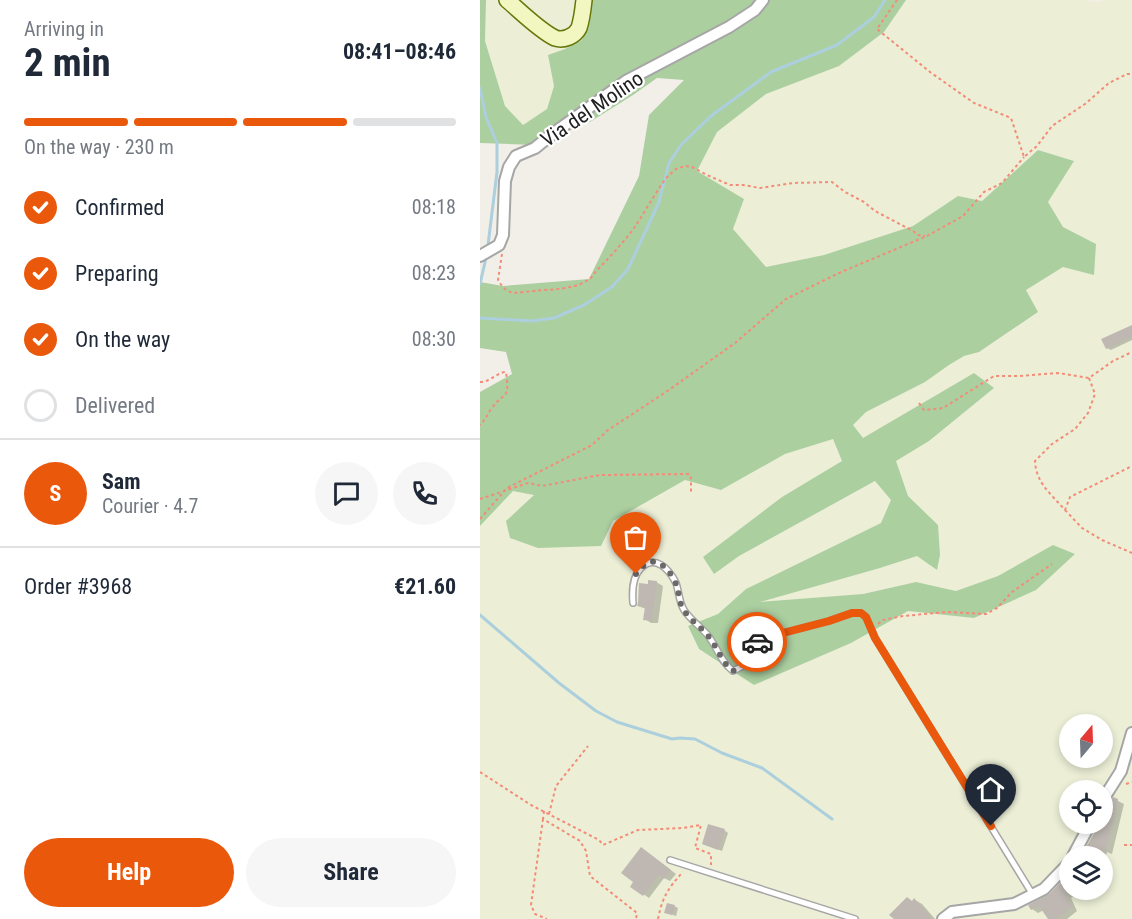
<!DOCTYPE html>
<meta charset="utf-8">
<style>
body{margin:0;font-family:"Roboto Condensed",sans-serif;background:#f6f6f7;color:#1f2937;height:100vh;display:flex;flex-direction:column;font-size:22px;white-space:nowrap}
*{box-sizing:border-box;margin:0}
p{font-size:20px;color:#747a83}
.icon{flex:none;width:33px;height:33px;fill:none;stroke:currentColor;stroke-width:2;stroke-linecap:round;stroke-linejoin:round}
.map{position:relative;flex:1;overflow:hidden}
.drawer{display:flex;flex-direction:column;background:#fff;width:480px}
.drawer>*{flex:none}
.needle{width:39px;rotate:19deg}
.fabs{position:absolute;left:579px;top:714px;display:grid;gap:12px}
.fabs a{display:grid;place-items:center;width:54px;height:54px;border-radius:50%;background:#fff;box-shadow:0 3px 9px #0003;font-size:30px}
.pin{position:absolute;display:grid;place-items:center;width:51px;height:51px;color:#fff;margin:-62px -26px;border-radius:50% 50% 50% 0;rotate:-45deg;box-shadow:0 0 6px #0007}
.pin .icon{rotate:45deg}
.courier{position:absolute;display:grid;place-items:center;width:60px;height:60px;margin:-30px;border:4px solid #ea580c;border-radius:50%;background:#fff;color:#222;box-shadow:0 2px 8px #0007}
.overview em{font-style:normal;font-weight:700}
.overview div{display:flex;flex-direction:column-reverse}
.overview{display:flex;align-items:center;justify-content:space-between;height:102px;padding:0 24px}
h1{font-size:39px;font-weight:700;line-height:45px}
.bar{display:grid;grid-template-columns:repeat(4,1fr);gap:9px 6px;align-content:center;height:72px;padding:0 24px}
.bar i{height:8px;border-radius:4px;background:#e0e1e3}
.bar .active{background:#ea580c}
.bar p{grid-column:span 4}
.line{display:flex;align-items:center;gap:15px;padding:0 24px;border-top:2px solid #e0e1e3}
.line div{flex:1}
.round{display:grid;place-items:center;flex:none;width:63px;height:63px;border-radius:32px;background:#f6f6f7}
ol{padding:0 24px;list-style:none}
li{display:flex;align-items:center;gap:18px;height:66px}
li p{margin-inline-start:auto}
li .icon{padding:6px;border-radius:50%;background:#ea580c;color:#fff;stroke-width:4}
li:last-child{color:#747a83}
li i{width:33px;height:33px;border:3px solid #e0e1e3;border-radius:50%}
.cta{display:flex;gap:12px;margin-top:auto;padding:12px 24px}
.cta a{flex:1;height:69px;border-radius:36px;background:#ea580c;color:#fff;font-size:24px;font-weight:700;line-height:69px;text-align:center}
.cta a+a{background:#f6f6f7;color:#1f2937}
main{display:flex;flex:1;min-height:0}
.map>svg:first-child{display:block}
</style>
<main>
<section class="drawer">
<div class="overview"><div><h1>2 min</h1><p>Arriving in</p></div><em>08:41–08:46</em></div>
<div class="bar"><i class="active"></i><i class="active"></i><i class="active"></i><i></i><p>On the way · 230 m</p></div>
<ol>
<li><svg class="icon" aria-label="check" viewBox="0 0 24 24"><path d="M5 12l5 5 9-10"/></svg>Confirmed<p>08:18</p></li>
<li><svg class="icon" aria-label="check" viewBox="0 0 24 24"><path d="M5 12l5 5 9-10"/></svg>Preparing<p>08:23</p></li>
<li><svg class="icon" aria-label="check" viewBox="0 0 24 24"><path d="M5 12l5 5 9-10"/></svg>On the way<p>08:30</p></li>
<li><i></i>Delivered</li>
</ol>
<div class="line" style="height:108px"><b class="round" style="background:#ea580c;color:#fff">S</b><div><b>Sam</b><p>Courier · 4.7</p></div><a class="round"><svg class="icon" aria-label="chat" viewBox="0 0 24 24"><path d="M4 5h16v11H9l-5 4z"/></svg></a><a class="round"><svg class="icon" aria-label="phone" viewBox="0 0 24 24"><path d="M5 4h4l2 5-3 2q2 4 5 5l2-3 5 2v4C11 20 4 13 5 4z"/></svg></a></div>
<div class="line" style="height:78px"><div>Order #3968</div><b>€21.60</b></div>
<div class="cta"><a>Help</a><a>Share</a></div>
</section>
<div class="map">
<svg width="652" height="919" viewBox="0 0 652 919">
<rect width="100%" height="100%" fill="#f2efe9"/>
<!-- farmland -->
<path fill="#ecefd6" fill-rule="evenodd" d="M6,0h104l-8,40 -17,9 -17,7 6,30 -7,23 -24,16 -18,-19 -20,-65z
M426,0h179l13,2 7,-2h27v919h-652v-393l33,-35 22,3 -29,27h107l72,-41 36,10 64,-36 48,-15 9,22 -60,36 -79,60 11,16 25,-17 137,-75 15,19 -10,23 -135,66 -28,25 -30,12 11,24 56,35 96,-42 57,-32 66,7 62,-28 38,-35 -76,21 -42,15 -40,-9 -53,12 -107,9 124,-35 37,-12 20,14 1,-45 -30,-29 -13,-35 34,-20 65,-53 -58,7 -46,29 -27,14 -10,-13 13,-13 59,-30 24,-17 15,-9 15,-4 59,-39 -12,-23 37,-23 33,-23 -33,-17 -15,-25 26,-41 -36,-11 -56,51 -24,-5 -45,30 -89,29 -58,12 -33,-38 10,-30 -46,-28 20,-39 49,-38 73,-28 45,-34zM590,724h32v34h-32zM590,790h32v34h-32zM590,856h32v34h-32z"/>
<!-- forest -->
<path fill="#accfa0" d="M0,0h6l-1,41 20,65 18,19 24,-16 7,-23 -6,-31 17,-6 17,-9 8,-40h316l-22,32 -45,34 -73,28 -49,38 -20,39 47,28 -11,30 33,38 58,-12 89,-29 45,-30 24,5 56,-51 36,11 -26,41 15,25 33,17 -2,31 -31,-8 -37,23 12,22 -59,40 -15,4 -15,9 -24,17 -59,30 -13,13 10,13 111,-65 20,15 -65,53 -33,20 12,35 30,29 2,30 -3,15 -20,-14 -37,12 -120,34 103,-8 53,-12 40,9 42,-15 55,-31 22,9 -39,36 -62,28 -66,-7 -57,32 -97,42 -55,-36 -11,-23 30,-12 28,-25 135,-66 10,-23 -16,-19 -136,75 -25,18 -11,-17 79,-60 60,-36 -9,-22 -48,15 -64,36 -36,-10 -72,41 -12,25 -63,2 -28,-10 -4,-17 28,-26 -21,-4 -33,35v-134l32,-18 -6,-22 -26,-4v-66l23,4 86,-7 50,-103 10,-61 35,-35 -27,-2 -24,17 -43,27 -55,23 -55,-2z"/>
<!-- shadow -->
<path fill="#0003" d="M652,326v14l-21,10 -4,-2z
M176,582l7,4 -5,37h-7l-6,-4 1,-10 -8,-3 11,-21z
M634,799l10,5 -12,50 -5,-2 -3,11h-2v-7h-19l15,-28v-4h4l7,-17z
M244,830l4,3 -6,18 -19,-7z
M167,852l29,22 -6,7 -6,-3 -15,20 -17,-12z
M590,890h12l-11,8 6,13 -10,8h-17l-6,-9 -6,3 -6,-4 18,-13z
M435,900l7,4 13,15h-39z
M194,906l4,2 -2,8 -6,-2z"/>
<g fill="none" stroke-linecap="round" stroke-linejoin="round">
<!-- stream -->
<path stroke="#accfdd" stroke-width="3" d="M0,88l6,29 11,26v29l-9,73
M0,284l6,-26
M0,318l52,3 22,-3 30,-13 28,-18 16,-18 31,-67 10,-39 12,-18 30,-29 60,-44 66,-27 37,-28 11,-17
M0,615l79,68 37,28 21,11 55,17 8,-1 15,1 27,14 40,15 70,51"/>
</g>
<!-- building -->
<path fill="#bfb8b2" d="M652,325v12l-26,12 -5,-10z
M168,580l9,1 -5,40 -9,-1 2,-13 -8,-1 1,-3 1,-20 9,1z
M633,797l5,2 -12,52 -6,-1 -2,6h-17l16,-28v-4h5v-16l6,-3z
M228,824l17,5 -7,21 -16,-6z
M161,847l30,23 -7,9 -5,-4 -16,21 -13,-9 3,-5 -12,-9z
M590,873v18l-4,3 6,13 -15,12h-9l-9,-13 -8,4 -3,-5 21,-11z
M427,897l5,4 2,-3 18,21h-38l-5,-4z
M187,903l8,2 -3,10 -8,-2z"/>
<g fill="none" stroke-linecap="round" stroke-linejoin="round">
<!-- lane casing -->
<g stroke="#a6a6a6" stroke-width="8">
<path id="lane" d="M153,603c-1,-12 -1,-26 8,-35 14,-14 28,1 35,15 3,9 3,19 8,27 7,11 18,17 25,27 9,12 12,25 24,34l8,-4 16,-25 11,-6 11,-2 50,-13 23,-8h9l5,4 9,21 158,257
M190,860l185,59"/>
</g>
<!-- street casing -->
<g stroke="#a6a6a6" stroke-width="14">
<path id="street" d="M0,256l19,-11 4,-10 2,-54 4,-14 7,-11 19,-8 16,-13 75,-54 103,-54 26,-17 8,-10
M622,801l19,-30 11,-38
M593,856l17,-32
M463,919l9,-7 62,-8 30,-15 26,-27"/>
</g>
<!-- secondary casing -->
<g stroke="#66780a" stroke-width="18">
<path id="secondary" d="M27,0c13,11 33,31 48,38 9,3 20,-2 24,-10 3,-9 4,-19 5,-28"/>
</g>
<!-- path -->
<path stroke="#f48b78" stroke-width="2" stroke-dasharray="3 3" stroke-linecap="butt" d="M417,0l-20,29 53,43 44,31 37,15 13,39 13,-11 15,-20 33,-22 24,-21 18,-9h5
M22,254l-4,26c11,18 18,12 36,11 17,-2 39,-1 54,-11 4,-2 6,-7 9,-10 13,-13 26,-27 37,-42 11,-16 21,-35 33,-51l9,-8 9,-3 7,1 15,8 23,10h13l17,3 33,-5 39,-1 13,10 19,10 11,9 38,20 5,4 7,1
M609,378l6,16 -7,19 -13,16 -23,15 -17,17c1,22 16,33 30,49l5,-13 62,-31
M0,382c11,0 17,-10 26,-10 4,29 -1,18 -15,37 -4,6 -6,11 -11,16
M439,403l5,7 19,-2 51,-32h25l39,-3 31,5 24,-17 19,-9
M0,499l48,-16 14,3 58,-11 89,-1 2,4v16
M585,510l17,18 20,12 30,13
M0,519l27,-31 85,-43 16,-15 58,-38 69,-49 51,-44 53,-26 88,-37 36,-20 21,-24 18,-9 22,-26
M398,624l5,-4 20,-4 44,-4 39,2 11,-6 15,-16 40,-28
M0,772l51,33 68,35 4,5 35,-15 45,-2 18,-3 -6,23 16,6v11
M646,784l6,-2
M64,811l-1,8 37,22 6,10 4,25 47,37 -1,6
M69,814l7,-28 32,-40
M63,819l-12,86 4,9 12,5
M644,845h8
M178,919c4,-21 10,-31 25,-47"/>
<!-- lane -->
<use href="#lane" stroke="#fff" stroke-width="5"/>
<!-- street -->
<use href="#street" stroke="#fff" stroke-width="10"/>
<!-- secondary -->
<use href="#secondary" stroke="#f2f7c1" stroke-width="15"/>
</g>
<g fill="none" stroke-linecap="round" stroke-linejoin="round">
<!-- done -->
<path stroke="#6b6a68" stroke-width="6" stroke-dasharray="0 10.8" d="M156,574c4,-5 9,-11 15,-12 12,-2 22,14 26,24 2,7 2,16 6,23 7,11 18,18 26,28 9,11 12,25 24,34l8,-4 16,-25"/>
<!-- route -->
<path stroke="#ea580c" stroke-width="8" d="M277,642l11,-6 11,-2 50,-13 23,-8h9l5,4 9,21 116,188"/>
</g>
<g text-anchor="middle" stroke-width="4.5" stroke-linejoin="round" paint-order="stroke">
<!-- street labels -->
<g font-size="21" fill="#222" stroke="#fff">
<text transform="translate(112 109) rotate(-34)" y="7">Via del Molino</text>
</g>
</g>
</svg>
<div class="fabs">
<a><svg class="needle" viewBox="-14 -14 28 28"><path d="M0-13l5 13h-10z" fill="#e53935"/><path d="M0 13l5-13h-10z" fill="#747a83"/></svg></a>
<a><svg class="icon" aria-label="locate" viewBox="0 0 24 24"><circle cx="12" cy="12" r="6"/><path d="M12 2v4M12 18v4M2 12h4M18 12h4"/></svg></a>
<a><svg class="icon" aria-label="layers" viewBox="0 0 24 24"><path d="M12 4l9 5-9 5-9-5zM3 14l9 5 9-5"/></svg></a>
</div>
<div class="pin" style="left:156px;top:574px;background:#ea580c"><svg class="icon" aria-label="bag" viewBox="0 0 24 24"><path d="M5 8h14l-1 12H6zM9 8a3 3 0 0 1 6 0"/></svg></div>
<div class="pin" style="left:511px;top:826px;background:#1f2937"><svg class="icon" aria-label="home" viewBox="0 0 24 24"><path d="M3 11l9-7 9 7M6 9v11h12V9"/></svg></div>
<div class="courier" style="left:277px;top:642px"><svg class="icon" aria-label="car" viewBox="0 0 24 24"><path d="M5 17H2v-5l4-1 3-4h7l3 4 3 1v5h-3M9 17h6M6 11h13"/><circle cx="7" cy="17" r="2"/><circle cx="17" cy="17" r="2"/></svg></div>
</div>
</main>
